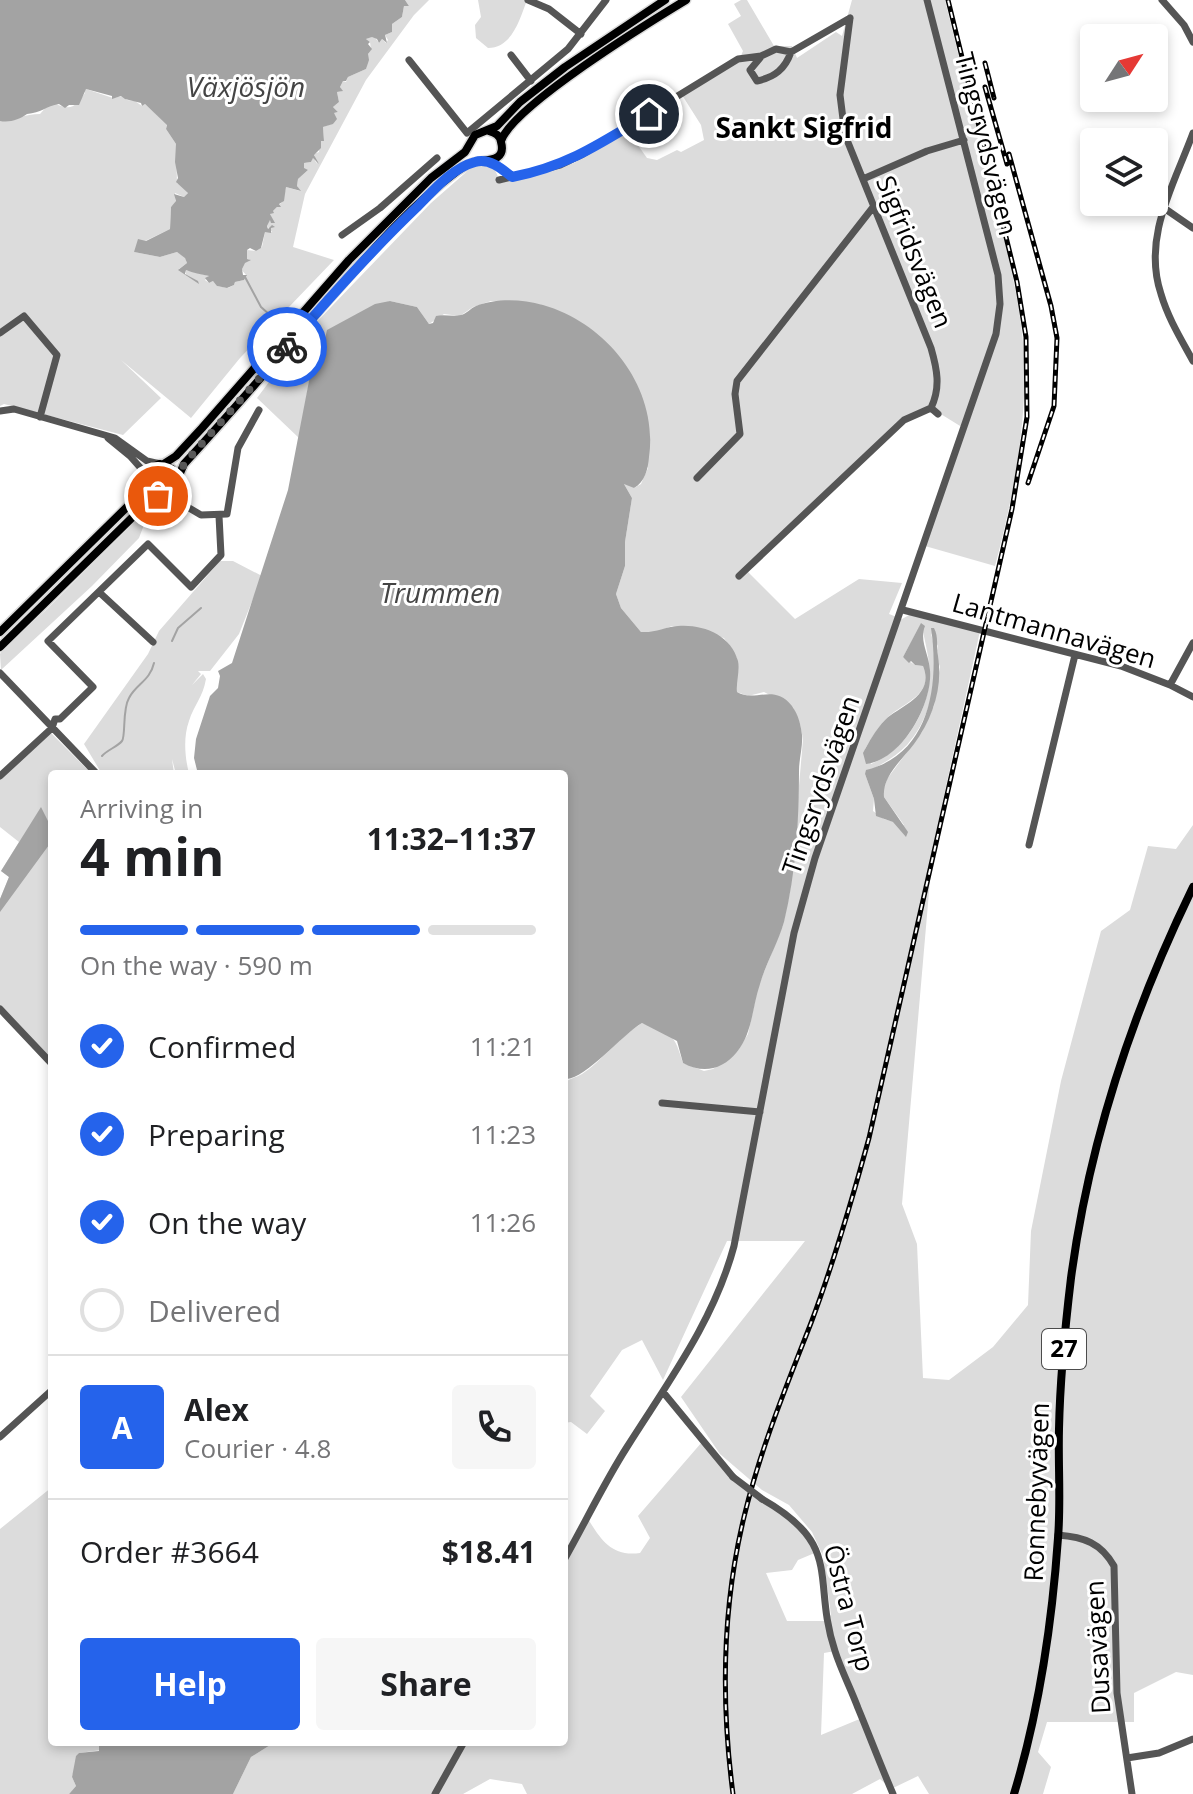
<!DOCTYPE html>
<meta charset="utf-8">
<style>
body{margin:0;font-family:"Open Sans",sans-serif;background:#f6f6f6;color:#202124;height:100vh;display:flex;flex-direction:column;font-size:30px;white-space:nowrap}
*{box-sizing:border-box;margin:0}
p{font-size:26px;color:#757577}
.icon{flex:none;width:44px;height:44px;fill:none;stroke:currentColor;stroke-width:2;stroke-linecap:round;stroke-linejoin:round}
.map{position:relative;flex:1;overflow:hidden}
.drawer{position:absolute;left:48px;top:770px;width:520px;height:976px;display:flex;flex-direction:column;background:#fff;border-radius:8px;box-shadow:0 4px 12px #0003}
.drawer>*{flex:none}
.needle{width:52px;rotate:54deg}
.controls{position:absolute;left:1080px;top:24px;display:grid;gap:16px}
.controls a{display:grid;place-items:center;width:88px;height:88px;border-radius:8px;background:#fff;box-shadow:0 4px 12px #0003;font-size:40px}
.pin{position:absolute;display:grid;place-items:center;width:68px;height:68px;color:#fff;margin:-34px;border:4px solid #fff;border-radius:50%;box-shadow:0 2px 8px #0007}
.courier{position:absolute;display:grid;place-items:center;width:80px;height:80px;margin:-40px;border:6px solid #2563eb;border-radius:50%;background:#fff;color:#222;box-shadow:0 2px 10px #0007}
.headline em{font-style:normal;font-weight:700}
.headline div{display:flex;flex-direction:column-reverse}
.headline{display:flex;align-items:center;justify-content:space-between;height:136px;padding:0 32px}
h1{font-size:52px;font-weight:700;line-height:60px}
.bar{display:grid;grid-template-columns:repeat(4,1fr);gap:12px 8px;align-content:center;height:96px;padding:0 32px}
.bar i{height:10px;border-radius:6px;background:#e0e0e0}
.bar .current{background:#2563eb}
.bar p{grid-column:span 4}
.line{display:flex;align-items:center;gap:20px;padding:0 32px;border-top:2px solid #e0e0e0}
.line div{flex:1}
.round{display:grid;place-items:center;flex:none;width:84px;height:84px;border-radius:8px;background:#f6f6f6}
ol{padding:0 32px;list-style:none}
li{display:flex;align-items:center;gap:24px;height:88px}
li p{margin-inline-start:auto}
li .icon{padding:8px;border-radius:50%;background:#2563eb;color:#fff;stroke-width:4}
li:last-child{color:#757577}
li i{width:44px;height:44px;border:4px solid #e0e0e0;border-radius:50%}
.cta{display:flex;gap:16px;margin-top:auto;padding:16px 32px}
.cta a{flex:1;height:92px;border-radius:8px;background:#2563eb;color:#fff;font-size:32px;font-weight:700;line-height:92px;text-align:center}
.cta a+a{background:#f6f6f6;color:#202124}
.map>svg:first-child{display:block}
</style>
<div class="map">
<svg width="1193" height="1794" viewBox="0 0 1193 1794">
<rect width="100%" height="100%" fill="#fff"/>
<!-- green -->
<path fill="#dcdcdc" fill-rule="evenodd" d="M405,0h24l-15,15 -48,65 -61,114 -12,53 41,13 -94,98 -49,60 -70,-58 40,38 -38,37 -119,-31 -4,2v-285c14,-1 25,-7 40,-7l7,-8 9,-2c16,7 20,2 29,-11l-1,-3 2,-1 27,9 10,-2 4,4 8,1 7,5 3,-2 22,20 -1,5 10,15 1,39 8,5 3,5 -4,4 -9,-4 1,10 -5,4 -1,22 -27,13 -9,10 26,5 17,-5 8,5 2,6 -8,6 7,6v-5l23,6 -4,4 4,3 4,-2 7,3 -3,2 11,2 6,-3 1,-3 9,-2 2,-5 -5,-6 3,-7 6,-3h-3v-9l9,1 6,-4 3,-15h7l-5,-6 3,-7 4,4 -4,-9 13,-13 3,-14 14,4 -3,-5 1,-7 10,-9h-4v-7l7,-1 2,-5 4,7 -3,-10 5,-2 1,-11h4l-1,-14 11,-4v-10l4,-1 -5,-5 6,-5 -2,-10 5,-1 -2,-4 3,-6 3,1 2,-5 18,-8 2,-15 3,-4 -1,-8 -4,-3 8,-3 5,7 3,-4 4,4 2,-3 -3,-5 7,-3v-8l10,-7 2,-11h5z
M478,0h49c-7,19 -15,48 -39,48l-12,-10 -1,-13 6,-8z
M741,0h6l27,46h18l5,12 39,-26 6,4 10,-36h93c16,65 32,130 48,195 13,52 28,106 31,161 3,70 -11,142 -29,210l-70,-20 40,-117 -34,-21 -27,13 -157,150 48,48 64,-40 43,4 -13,31 13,5 9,-5 69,17 -47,215 -31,358 15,40 6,134 26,2 44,-33 35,-42 3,-74 30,-150 40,-150 29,-21 18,-64 28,3 17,-24v850l-17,-3 -42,21v29h-87l-9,30 13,15 -8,27h-114l-11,-18 -27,13 -11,-10 -28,15h-325l-5,-10 -32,-5 -27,15h-230l18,-37 24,-15h289v-182l24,-41c13,21 24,38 52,34l10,-15 -12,-22 64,-74 31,35 52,35 32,40 -19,8 -6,10 -26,3 21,48h37l7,-6 -8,-59 -11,-24 -23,-27 -27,-15 -42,-36 -39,-57 124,-156h-78l-64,139 -21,-40 -20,10 -32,46 15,15 -18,23 -16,-12 -7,1 1,-340c5,-5 10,-5 17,-9 20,-13 36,-36 60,-51 31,11 32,11 41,40l21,8 9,-2 24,-17 11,-18 10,-47 25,-62 7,-34 13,-152 -3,-15 -7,-17 -29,-15 -16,4 -11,-4v-34l-13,-20 -52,-12 -18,7 -13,-1 -20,-24 -5,-14 9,-28v-24l7,-44 -8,-14v-2l10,6 7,-4 7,-16 -108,-164 -49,-3 -18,6 -13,9 -16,-2 -15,10 -12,-17 -27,-6 -62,29 -5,17 -13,5 4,3 -15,83 -42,-40 49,-65 125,-130 41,-36 8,-2 14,3 7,15 73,-20 54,-32 19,27 10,2 20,-10 4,2 23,-12 -3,-15 -19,-30 57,-35 4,-9 -15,-27 13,-8 -7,-12zM921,624c3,11 9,38 9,49 -1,38 -24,77 -59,91l-6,-15c7,-11 13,-23 22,-31 15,-15 48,-23 36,-52l-8,-1 -12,-8zM931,633l7,13 -2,9 4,12 -6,39 -12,26 -35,47 -4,12 1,6 20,28 -20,-6 -11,-8 1,-12 -9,-25c14,-9 30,-16 42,-29 26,-29 34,-75 24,-112zM835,1651l27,67 -41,17 3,-82z
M151,506l-12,32 -47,48 -91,84 -1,-16 3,-5 42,-38z
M220,561h13l29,15 -23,58 -29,37h-12l3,3 -9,11 11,-11 3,5c-3,18 -12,26 -17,42 -6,17 -4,36 0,53h-13l-4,-15 2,15h-72l-18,-30 64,-90 11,-23z
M50,732l36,36 12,6h-46v291l-52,-56v-110l9,-22 -8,-6 18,-29 -19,-15v-49z
M52,1487v255h47l2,8 -22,3 -7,24 4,9 -7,8h-69v-265z"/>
<!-- water -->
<path fill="#a3a3a3" d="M0,0h405l4,6h-5l-2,11 -10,7v8l-7,3 2,8 -5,-4 -3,4 -2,-4 -5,-2 -6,2 4,3 -2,2 4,5 -4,5 1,6 -3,9 -18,8 -2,4h-3l-3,6 3,4 -6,1 2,10 -6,5 5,5 -4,1 3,6 -4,5 -10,3 1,14h-3v7l-7,7 5,9 -6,-6 -2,4 -7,1v5l4,2 -10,9 -1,7 4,5 -15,-4 -2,14 -5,3 2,3h-4l-4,4 1,2 -4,1 5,9h-4l-1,-3 -3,6 1,3 4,-4 3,2 -4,1v5l-6,-1 -4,16 -5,3 -6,-3 -3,2v9l4,1 -6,3 -3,6 1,6h4l-3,5 -9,2 -1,3 -7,3 -10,-2 -4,-5 -4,2 -4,-5 4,-2c-8,-2 -16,-3 -23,-6l-1,4 13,7 1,3 -21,-14 9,-7 -2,-5 -8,-6 -17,5 -26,-5 4,-13 8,2 24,-12 1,-22 5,-6 -2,-7 10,3 4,-4 -12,-11 2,-4 -3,-16 1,-18 -10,-15 1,-4 -22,-21 -3,2 -1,-3 -16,-4 -4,-3 -9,3v-3l-26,-7 -7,16h-10l-4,3 -6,-4c-13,2 -18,9 -32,10 -7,5 -17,9 -27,7z
M390,301l27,6 12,17 4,-1 3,-7c8,-2 17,1 25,-1 5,-1 10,-7 15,-9 20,-8 46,-7 67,-1 64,18 116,83 106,152 -1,12 -4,25 -15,31l-10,-4 8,14 -7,44v24l-9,28 5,14 20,24c14,1 24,-5 37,-6 25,-2 53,9 60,35 2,10 -2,21 -1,31 18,11 37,-9 55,14 6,8 9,19 10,29 1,11 -3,24 -3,36 0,50 -3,102 -15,151 -6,21 -18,41 -24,62 -8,23 -7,48 -23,68 -15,18 -34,22 -54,11l-6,-22 -35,-18c-20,12 -56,55 -75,56l-3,9v-314h-366l-4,-16 2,-19 14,-43 8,-8 2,-12 -2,-5 14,-8 56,-173 26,-135 -4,-5 6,-4 7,1 4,-17 48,-26z
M921,623l4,3c-6,15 4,28 5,44 3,34 -28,90 -64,94l-3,-11c6,-11 13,-24 22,-33 16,-15 50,-24 38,-54l-8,-1 -4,-4 -2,2 -6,-6z
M931,628h3c5,9 2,19 4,28 5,31 -5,63 -24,88 -12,16 -32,32 -30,53l24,35 -2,5 -13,-15 -17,-6 -2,-17 -9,-25 1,-4c66,-16 73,-89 65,-142z
M41,807l8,16v22l-49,67v-13l9,-22 -8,-6z
M99,1742h176l-24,15 -18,37h-164l7,-8 -4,-9 4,-21 3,-3 20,-2z"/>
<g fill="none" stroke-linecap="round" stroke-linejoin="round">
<!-- stream -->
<path stroke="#a3a3a3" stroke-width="2" d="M245,277l16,30 19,17
M303,343l8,7
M172,641l6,-13 23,-20
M102,756c5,-6 15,-9 20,-15 4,-6 0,-31 7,-43 7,-14 21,-17 25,-35"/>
<!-- major casing -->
<g stroke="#dbdbdb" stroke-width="11">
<path id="major" d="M501,141c12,-35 147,-118 185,-141
M162,465l14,-9 26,-28 147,-168 82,-82 34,-26 10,-17 22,-9 23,-24 45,-35 100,-67
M177,480l7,-16c50,-54 98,-111 146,-166 39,-44 79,-91 126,-126 5,-4 10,-7 16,-9 11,-4 35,1 29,-21 -1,-7 -6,-9 -12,-11
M0,632l131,-129 9,-11 10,-24 10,-4 12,5 4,12 -4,11 -25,11 -147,144
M1014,1794c25,-83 38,-170 44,-256 3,-36 0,-73 1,-109 1,-50 6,-101 12,-151 18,-135 62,-268 122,-391"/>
</g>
<!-- minor -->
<path stroke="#555" stroke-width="7" d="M528,0l21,9 32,25
M1162,0l22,25 9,17
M850,18l-10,77 5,40 86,213c6,21 10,39 0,60
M511,55l20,26
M760,58l-10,12 7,11c18,-4 28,-12 34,-29
M409,60l58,73 101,-84 38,-49
M1193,133c-19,52 -51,104 -32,161 7,24 20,45 32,67
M490,161l22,16
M863,179l64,-28 37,-11
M499,180l61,-15 23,-11 155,-95 23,-3 15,-7 15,3 59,-34
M1164,208l29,20
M342,235l38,-27 57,-50
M0,333l24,-17 33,39 -17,62
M0,411l14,-2 101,29 32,23 13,3
M108,438l22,18 16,18
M697,478l43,-44 -5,-40 2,-13 137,-175
M176,484l10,23
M167,495l34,20 26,-1 11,-66 21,-38
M739,576l165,-156 27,-12 7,6
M99,592l54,50
M903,610l218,56 49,19 23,12
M0,673l97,101
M1170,685l23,-42
M0,776l52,-48 3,-9h5l33,-32 -45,-46 100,-97 43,43 30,-32 -2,-39
M1029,845l46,-190
M0,1009l52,55
M662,1103l98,9
M52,1195v5
M663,1392l70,85
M0,1437l52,-47
M762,1499c83,47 49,80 73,152 6,19 16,38 23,57 12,29 23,58 35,86
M1058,1535c26,2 43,8 56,31l3,127 15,101
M564,1560c21,-37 40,-77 63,-113 41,-65 87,-126 107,-201l60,-313 21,-75 181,-524 4,-30 -2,-29 -71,-275
M1127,1758l32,-5 34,-14
M435,1794l29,-52"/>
<!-- major -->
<use href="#major" stroke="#000" stroke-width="8"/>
<!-- rail casing -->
<g stroke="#000" stroke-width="5">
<path id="rail" d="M985,63l9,35
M985,87l22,77
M1009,154l42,152 6,32 -3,68 -26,77
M733,1794c-12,-92 -11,-186 11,-277 16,-67 42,-130 67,-194 23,-61 41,-123 58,-185l143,-629 15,-92 -1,-80 -9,-55 -69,-282"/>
</g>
<!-- rail -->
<use href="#rail" stroke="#fff" stroke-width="2" stroke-dasharray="6" stroke-linecap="butt"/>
<!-- minor-bridge -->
<path stroke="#555" stroke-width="7" d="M733,1477l29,22"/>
</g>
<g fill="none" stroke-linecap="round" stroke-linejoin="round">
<!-- done -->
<path stroke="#595959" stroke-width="8" stroke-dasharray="0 14.4" d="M158,496l14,-4 12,-28 103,-117"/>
<!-- route -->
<path stroke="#2563eb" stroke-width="10" d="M287,347c41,-48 84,-96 130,-140 16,-16 35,-39 58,-45 14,-4 26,6 37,15 56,-11 89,-34 137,-63"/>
</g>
<g text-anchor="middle" stroke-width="6" stroke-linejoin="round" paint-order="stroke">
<!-- shield labels -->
<rect fill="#fff" stroke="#4c4c4c" stroke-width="2" x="1042" y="1329" width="44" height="40" rx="6"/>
<g font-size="24" font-weight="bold" fill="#000">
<text x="1064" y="1357">27</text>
</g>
<!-- street labels -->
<g font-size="26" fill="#000" stroke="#fff">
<text transform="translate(986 144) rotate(76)" y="9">Tingsrydsvägen</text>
<text transform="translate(914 252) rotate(68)" y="9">Sigfridsvägen</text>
<text transform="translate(1054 631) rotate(16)" y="9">Lantmannavägen</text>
<text transform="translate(821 785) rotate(-71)" y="9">Tingsrydsvägen</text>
<text transform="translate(1037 1492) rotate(-88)" y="9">Ronnebyvägen</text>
<text transform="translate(849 1608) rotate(75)" y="9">Östra Torp</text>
<text transform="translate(1098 1647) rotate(-93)" y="9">Dusavägen</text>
</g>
<!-- water labels -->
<g font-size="28" font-style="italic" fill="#444" stroke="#fff">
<text x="246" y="97">Växjösjön</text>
<text x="440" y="603">Trummen</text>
</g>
<!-- neighbourhood labels -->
<g font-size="28" font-weight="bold" fill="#000" stroke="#fff">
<text x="804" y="138">Sankt Sigfrid</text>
</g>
</g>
</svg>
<div class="controls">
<a><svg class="needle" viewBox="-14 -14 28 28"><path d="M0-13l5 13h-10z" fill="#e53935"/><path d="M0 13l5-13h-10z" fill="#757577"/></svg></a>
<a><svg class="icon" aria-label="layers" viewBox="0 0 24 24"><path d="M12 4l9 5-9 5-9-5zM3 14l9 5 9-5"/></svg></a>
</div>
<div class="pin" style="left:158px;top:496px;background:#ea580c"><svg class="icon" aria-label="bag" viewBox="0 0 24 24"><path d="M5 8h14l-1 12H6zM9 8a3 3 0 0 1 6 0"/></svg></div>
<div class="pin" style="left:649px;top:114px;background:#1f2937"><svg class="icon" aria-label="home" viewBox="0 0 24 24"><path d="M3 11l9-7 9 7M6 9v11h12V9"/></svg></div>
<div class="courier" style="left:287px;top:347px"><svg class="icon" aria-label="bike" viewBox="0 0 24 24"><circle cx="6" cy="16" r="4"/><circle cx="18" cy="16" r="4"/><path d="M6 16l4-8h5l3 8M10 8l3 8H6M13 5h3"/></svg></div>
<section class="drawer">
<div class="headline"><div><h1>4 min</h1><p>Arriving in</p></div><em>11:32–11:37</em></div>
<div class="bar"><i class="current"></i><i class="current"></i><i class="current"></i><i></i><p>On the way · 590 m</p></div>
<ol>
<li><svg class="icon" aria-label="check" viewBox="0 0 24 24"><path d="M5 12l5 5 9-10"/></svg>Confirmed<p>11:21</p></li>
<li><svg class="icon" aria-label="check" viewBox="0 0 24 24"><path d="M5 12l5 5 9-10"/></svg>Preparing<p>11:23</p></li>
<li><svg class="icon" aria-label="check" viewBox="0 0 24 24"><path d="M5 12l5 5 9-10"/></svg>On the way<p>11:26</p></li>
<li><i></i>Delivered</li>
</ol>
<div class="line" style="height:144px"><b class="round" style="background:#2563eb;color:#fff">A</b><div><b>Alex</b><p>Courier · 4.8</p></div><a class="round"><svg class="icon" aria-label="phone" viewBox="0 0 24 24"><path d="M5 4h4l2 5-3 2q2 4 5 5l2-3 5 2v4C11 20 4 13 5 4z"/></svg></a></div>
<div class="line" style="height:104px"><div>Order #3664</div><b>$18.41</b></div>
<div class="cta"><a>Help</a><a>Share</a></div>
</section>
</div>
